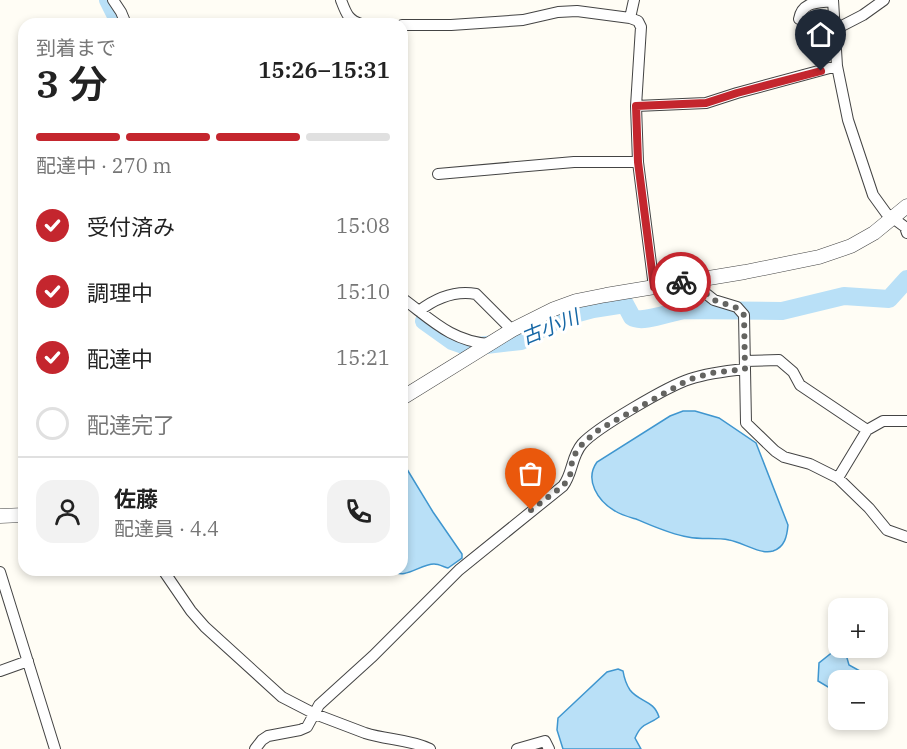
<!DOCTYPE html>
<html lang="ja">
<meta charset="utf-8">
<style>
body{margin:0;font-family:"IBM Plex Serif","Noto Sans JP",serif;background:#f2f2f2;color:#222;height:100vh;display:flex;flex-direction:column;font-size:22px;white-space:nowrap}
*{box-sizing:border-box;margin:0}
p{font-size:20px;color:#767676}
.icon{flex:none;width:33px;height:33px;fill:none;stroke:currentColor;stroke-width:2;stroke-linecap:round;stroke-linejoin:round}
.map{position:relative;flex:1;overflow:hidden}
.panel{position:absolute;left:18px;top:18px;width:390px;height:558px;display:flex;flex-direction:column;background:#fff;border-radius:18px;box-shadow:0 3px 9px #0003}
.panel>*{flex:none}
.controls{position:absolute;left:828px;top:598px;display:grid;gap:12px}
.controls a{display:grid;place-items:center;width:60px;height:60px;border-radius:12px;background:#fff;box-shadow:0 3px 9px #0003;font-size:30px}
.pin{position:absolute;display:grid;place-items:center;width:51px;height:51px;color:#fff;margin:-62px -26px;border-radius:50% 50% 50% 0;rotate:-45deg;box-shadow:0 0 6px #0007}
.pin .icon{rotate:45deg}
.courier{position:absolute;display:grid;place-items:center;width:60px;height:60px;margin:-30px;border:4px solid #c4262e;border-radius:50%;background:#fff;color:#222;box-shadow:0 2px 8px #0007}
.headline em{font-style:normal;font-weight:600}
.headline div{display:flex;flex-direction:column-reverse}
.headline{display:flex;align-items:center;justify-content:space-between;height:102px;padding:0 18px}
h1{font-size:39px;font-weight:600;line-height:45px}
.bar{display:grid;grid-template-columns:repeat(4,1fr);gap:9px 6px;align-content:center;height:72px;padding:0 18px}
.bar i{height:8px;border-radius:4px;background:#e0e0e0}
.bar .current{background:#c4262e}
.bar p{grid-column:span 4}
.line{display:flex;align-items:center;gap:15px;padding:0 18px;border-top:2px solid #e0e0e0}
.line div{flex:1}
.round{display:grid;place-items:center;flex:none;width:63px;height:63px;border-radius:18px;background:#f2f2f2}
ol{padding:0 18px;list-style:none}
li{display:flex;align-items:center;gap:18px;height:66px}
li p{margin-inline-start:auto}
li .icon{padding:6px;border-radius:50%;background:#c4262e;color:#fff;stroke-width:4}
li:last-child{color:#767676}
li i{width:33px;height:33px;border:3px solid #e0e0e0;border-radius:50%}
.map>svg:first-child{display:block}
</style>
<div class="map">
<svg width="907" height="749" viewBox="0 0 907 749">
<rect width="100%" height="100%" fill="#fffdf5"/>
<!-- water -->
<path fill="#b9e0f7" stroke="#3f96cf" stroke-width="1.5" d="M683,411h12l24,7 37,25 32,82c-1,11 -3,22 -15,26 -13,4 -31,-9 -44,-11 -13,-3 -27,0 -41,-3 -18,-3 -35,-11 -52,-18 -7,-2 -15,-4 -21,-8 -17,-10 -31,-31 -18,-49l73,-46z
M402,461l31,51 29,42v4l-14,10c-4,-1 -9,-4 -14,-4 -14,0 -30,17 -42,6h10z
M834,651h11l4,14 11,6 1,6 4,4h-27v7l-5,2 -15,-9 1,-18z
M618,669l5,2c1,6 3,13 7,19 9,12 24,10 29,27 -12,9 -17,5 -24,21l6,11h-78l-6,-19 1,-12 49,-46z"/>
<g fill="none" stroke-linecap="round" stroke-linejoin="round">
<!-- river -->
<path stroke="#b9e0f7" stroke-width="18" d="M108,0l12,24
M424,321l28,20 17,6 52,-6 28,-17 18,-8 26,-7 32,-5 7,13c10,7 38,-5 52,-7l98,1 62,-15 45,3 18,-20"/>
<!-- minor casing -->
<g stroke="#444" stroke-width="12">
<path id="minor" d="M113,0l8,12 5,12
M341,0c5,13 7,20 20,24
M630,18l4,-18
M799,19c3,-18 19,-16 34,-18
M402,25h49l72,-5 35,-8 19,-1 53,7 8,3 3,6 -5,79 2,56 16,125
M834,30l29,-15 21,-15
M837,66l11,54 25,75 13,18 19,14 2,6
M636,106l70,-3 31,-10 100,-27 -4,-66
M438,174l136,-12h64
M690,281l24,19 23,7 7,8 2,108 29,28 9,6 26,7 28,14 31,30 18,22 20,7
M402,298c30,22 49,43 87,46
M419,311c17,-13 35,-21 57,-17l36,36
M745,361l34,-1 14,12 7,13 67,45
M838,478l29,-48 16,-9h24
M163,570l28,41 14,16 77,70 33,17 50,19c21,7 44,6 65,16
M0,572l55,177
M0,671l28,-10
M255,749l7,-9 6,-4 32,-6 7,-3 12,-22 54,-49 86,-86 104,-84c10,-13 8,-29 19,-42 14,-16 86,-58 108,-65 18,-6 36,-8 55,-10
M517,749l28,-8 4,8"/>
</g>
<!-- tertiary casing -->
<g stroke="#444" stroke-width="15">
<path id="tertiary" d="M402,398l110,-68 42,-21 22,-8 30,-6 139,-23 74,-15 32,-11 23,-13 33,-27
M0,516l24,-1"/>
</g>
<!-- minor -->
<use href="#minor" stroke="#fff" stroke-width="10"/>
<!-- tertiary -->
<use href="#tertiary" stroke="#fff" stroke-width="14"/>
</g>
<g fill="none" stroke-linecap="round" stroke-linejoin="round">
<!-- done -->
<path stroke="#646461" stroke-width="6" stroke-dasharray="0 10.8" d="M531,510l32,-24 7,-10 2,-14 4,-10 8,-10 16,-13 88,-49 23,-7 34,-4 -1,-54 -7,-7 -23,-8 -24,-20 -9,2"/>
<!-- route -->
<path stroke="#c4262e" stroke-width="8" d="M681,282l-27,5 -16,-125 -2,-56 70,-3 31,-10 84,-22"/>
</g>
<g text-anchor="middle" stroke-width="6" stroke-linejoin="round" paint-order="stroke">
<!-- water labels -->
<g font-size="20" font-style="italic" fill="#1768a6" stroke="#fff">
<text transform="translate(550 327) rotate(-22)" y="7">古小川</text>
</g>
</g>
</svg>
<div class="controls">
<a>+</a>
<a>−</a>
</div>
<div class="pin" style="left:531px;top:510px;background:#ea580c"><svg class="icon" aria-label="bag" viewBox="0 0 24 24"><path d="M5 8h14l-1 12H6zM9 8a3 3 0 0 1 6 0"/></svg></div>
<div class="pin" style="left:821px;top:71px;background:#1f2937"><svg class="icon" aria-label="home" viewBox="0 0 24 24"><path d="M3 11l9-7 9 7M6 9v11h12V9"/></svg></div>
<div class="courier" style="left:681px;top:282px"><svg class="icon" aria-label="bike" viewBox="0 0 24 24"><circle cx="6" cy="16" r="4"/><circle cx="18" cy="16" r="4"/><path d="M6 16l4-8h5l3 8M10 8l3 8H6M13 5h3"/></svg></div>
<section class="panel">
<div class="headline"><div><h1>3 分</h1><p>到着まで</p></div><em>15:26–15:31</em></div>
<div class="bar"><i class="current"></i><i class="current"></i><i class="current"></i><i></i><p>配達中 · 270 m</p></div>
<ol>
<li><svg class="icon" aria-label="check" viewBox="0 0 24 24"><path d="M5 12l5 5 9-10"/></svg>受付済み<p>15:08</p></li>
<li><svg class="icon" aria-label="check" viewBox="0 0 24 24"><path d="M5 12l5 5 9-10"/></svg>調理中<p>15:10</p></li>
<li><svg class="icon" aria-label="check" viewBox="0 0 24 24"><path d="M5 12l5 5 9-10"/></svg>配達中<p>15:21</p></li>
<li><i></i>配達完了</li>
</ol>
<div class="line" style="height:108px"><a class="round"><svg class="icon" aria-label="person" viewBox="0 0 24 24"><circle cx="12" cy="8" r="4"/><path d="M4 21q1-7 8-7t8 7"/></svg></a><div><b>佐藤</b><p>配達員 · 4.4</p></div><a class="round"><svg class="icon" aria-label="phone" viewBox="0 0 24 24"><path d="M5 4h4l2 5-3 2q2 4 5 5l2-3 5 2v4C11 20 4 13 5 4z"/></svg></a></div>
</section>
</div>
